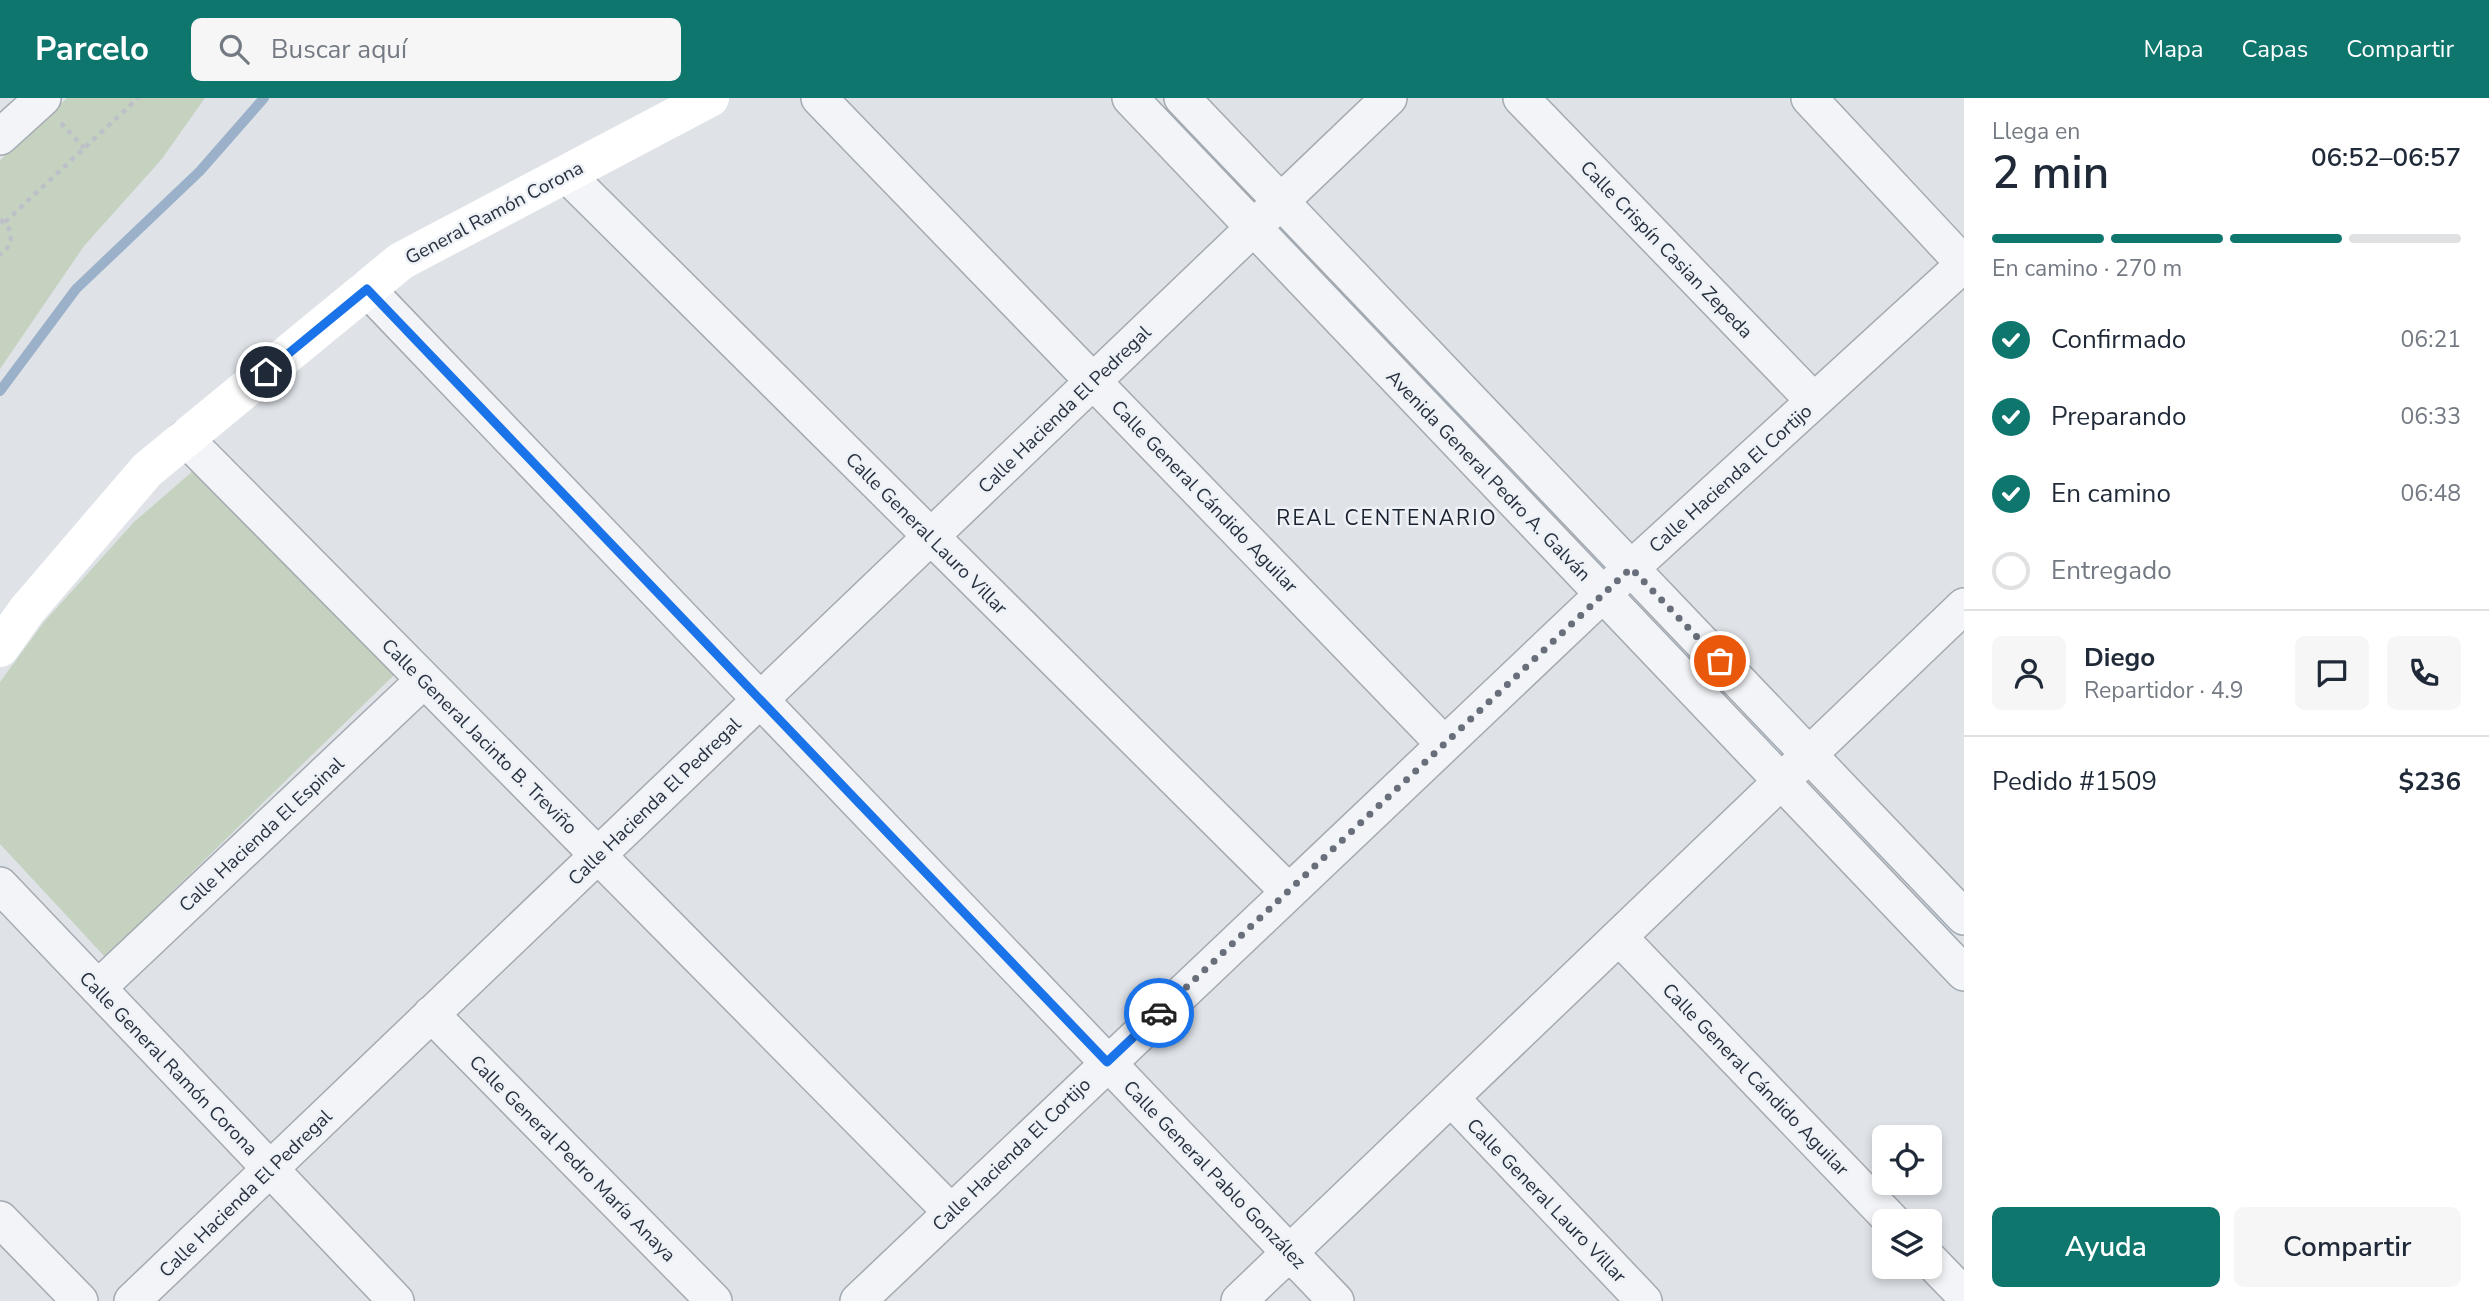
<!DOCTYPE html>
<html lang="es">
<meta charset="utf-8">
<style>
body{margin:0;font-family:"Nunito Sans",sans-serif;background:#f6f6f7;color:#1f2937;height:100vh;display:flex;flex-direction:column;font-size:26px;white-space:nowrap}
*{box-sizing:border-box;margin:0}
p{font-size:23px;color:#747a83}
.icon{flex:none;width:38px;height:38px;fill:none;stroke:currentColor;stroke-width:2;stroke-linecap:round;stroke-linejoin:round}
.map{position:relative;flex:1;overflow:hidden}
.panel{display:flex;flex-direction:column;background:#fff;width:525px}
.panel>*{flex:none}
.fabs{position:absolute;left:1872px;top:1027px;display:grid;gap:14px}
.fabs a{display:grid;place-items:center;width:70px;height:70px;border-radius:10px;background:#fff;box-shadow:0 4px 10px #0003;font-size:35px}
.pin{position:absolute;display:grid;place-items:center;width:60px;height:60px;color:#fff;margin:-30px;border:4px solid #fff;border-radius:50%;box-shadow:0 2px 7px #0007}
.courier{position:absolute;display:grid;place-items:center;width:70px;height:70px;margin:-35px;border:5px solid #1a73e8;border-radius:50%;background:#fff;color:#222;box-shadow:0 2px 9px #0007}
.headline em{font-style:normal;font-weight:600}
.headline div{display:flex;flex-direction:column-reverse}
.headline{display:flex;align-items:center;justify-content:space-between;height:119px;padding:0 28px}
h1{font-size:46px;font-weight:600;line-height:52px}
.bar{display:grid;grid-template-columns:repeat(4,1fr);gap:10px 7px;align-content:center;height:84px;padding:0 28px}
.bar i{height:9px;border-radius:5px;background:#e0e1e3}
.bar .on{background:#0f766e}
.bar p{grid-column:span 4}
.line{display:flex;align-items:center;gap:18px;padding:0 28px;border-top:2px solid #e0e1e3}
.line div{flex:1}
.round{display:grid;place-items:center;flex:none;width:74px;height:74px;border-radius:10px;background:#f6f6f7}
ol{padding:0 28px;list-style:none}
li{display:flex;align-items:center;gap:21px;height:77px}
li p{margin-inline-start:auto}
li .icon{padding:7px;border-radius:50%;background:#0f766e;color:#fff;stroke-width:4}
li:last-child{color:#747a83}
li i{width:38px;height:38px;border:4px solid #e0e1e3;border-radius:50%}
.action{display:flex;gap:14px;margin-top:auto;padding:14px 28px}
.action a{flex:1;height:80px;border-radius:10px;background:#0f766e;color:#fff;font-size:28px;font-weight:600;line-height:80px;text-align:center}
.action a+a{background:#f6f6f7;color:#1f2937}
header{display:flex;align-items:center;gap:42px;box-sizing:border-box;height:98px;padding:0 35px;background:#0f766e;color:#fff}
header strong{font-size:33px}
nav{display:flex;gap:38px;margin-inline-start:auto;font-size:24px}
.search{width:490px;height:63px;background:#f6f6f7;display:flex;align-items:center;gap:18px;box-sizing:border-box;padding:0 24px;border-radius:10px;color:#747a83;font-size:26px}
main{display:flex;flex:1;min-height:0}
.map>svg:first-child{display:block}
</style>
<header>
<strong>Parcelo</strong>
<div class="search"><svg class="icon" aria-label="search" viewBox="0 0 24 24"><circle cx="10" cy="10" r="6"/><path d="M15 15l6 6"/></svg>Buscar aquí</div>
<nav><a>Mapa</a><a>Capas</a><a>Compartir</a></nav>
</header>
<main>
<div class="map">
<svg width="1964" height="1203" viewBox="0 0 1964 1203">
<rect width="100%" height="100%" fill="#dfe3e8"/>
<!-- green -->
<path fill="#c5d2c0" d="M67,0h138l-44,62 -77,86 -84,123v-209z
M193,373l201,204 -289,282 -105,-113v-162l44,-60 90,-100z"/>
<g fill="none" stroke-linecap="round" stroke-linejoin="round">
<!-- stream -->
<path stroke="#9ab1c9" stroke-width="10" d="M0,293l76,-102 124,-118 64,-73"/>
<!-- street casing -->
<g stroke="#a4aab2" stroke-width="38">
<path id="street" d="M819,0l625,646
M1130,0l834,875
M1182,0l782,819
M1521,0l293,303
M1809,0l155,166
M0,39l43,-39
M566,76l723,718
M367,191l969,1012
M185,340l766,774
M0,787l396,416
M1619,839l274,285
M98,890l326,-308
M431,916l283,287
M1451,1000l193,203
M0,1121l80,82
M1930,1162l34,35
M132,1203l1257,-1203
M858,1203l745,-707 361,-330
M1239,1203l725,-695"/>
</g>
<!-- path -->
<path stroke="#bdc1c7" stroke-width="4.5" stroke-dasharray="5 5" stroke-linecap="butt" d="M61,25l23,25
M0,122c15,9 14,25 0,35
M5,124l133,-124"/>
<!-- street -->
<use href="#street" stroke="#f2f4f7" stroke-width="35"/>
<!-- secondary -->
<path stroke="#fff" stroke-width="38" d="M0,550l27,-38 120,-140 254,-209 309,-163"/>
</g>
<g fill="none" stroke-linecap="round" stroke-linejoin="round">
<!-- done -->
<path stroke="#686f7b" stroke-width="7" stroke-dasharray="0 12.6" d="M1159,915l472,-445 89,93"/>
<!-- route -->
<path stroke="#1a73e8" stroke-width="9" d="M266,274l101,-83 740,773 52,-49"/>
</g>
<g text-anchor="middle" stroke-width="5" stroke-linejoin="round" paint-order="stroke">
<!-- street labels -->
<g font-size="19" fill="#283140" stroke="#eef2f6">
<text transform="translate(494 114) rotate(-28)" y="7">General Ramón Corona</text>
<text transform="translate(1667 151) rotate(46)" y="7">Calle Crispín Casian Zepeda</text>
<text transform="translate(1064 311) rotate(-44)" y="7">Calle Hacienda El Pedregal</text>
<text transform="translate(1489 377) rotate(46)" y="7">Avenida General Pedro A. Galván</text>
<text transform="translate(1730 380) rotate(-42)" y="7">Calle Hacienda El Cortijo</text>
<text transform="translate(1205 398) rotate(46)" y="7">Calle General Cándido Aguilar</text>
<text transform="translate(927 435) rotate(45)" y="7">Calle General Lauro Villar</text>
<text transform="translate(480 638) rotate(45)" y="7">Calle General Jacinto B. Treviño</text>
<text transform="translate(654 703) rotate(-44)" y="7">Calle Hacienda El Pedregal</text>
<text transform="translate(261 736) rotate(-43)" y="7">Calle Hacienda El Espinal</text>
<text transform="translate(169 965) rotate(46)" y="7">Calle General Ramón Corona</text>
<text transform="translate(1756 981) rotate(46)" y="7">Calle General Cándido Aguilar</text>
<text transform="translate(1011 1056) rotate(-44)" y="7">Calle Hacienda El Cortijo</text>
<text transform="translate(573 1060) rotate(45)" y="7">Calle General Pedro María Anaya</text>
<text transform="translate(1215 1076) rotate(46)" y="7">Calle General Pablo González</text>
<text transform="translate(245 1095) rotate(-44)" y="7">Calle Hacienda El Pedregal</text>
<text transform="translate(1547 1102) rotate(46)" y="7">Calle General Lauro Villar</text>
</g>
<!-- neighbourhood labels -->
<g font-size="21" letter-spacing="2" fill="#1a2230" stroke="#eef2f6">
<text x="1387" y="427">REAL CENTENARIO</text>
</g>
</g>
</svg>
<div class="fabs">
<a><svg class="icon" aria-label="locate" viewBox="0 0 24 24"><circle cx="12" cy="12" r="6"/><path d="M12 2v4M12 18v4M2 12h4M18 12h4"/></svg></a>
<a><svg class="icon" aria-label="layers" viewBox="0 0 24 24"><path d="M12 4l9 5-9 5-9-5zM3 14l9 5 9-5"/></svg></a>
</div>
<div class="pin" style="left:1720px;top:563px;background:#ea580c"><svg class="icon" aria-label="bag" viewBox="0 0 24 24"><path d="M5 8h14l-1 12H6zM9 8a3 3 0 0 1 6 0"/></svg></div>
<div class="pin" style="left:266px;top:274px;background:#1f2937"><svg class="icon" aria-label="home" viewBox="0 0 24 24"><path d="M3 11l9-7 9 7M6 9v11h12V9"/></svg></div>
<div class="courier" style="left:1159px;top:915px"><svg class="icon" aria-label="car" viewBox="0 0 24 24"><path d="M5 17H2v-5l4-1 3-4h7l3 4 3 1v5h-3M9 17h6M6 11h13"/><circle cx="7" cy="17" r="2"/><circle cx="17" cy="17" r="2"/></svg></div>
</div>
<section class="panel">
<div class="headline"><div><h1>2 min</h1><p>Llega en</p></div><em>06:52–06:57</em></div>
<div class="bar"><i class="on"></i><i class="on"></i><i class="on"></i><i></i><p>En camino · 270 m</p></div>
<ol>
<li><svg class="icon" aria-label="check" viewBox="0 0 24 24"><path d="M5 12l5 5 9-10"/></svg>Confirmado<p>06:21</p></li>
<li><svg class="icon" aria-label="check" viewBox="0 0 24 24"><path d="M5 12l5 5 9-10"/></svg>Preparando<p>06:33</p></li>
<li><svg class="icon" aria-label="check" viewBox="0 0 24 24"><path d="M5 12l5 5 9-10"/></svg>En camino<p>06:48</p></li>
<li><i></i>Entregado</li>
</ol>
<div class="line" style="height:126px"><a class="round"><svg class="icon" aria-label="person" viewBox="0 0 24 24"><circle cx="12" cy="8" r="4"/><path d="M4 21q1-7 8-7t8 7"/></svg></a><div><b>Diego</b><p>Repartidor · 4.9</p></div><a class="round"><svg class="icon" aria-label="chat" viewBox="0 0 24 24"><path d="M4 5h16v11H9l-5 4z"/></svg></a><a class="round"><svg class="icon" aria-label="phone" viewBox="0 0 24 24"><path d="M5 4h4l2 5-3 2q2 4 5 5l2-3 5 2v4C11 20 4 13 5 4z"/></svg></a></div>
<div class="line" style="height:91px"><div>Pedido #1509</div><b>$236</b></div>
<div class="action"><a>Ayuda</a><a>Compartir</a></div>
</section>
</main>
